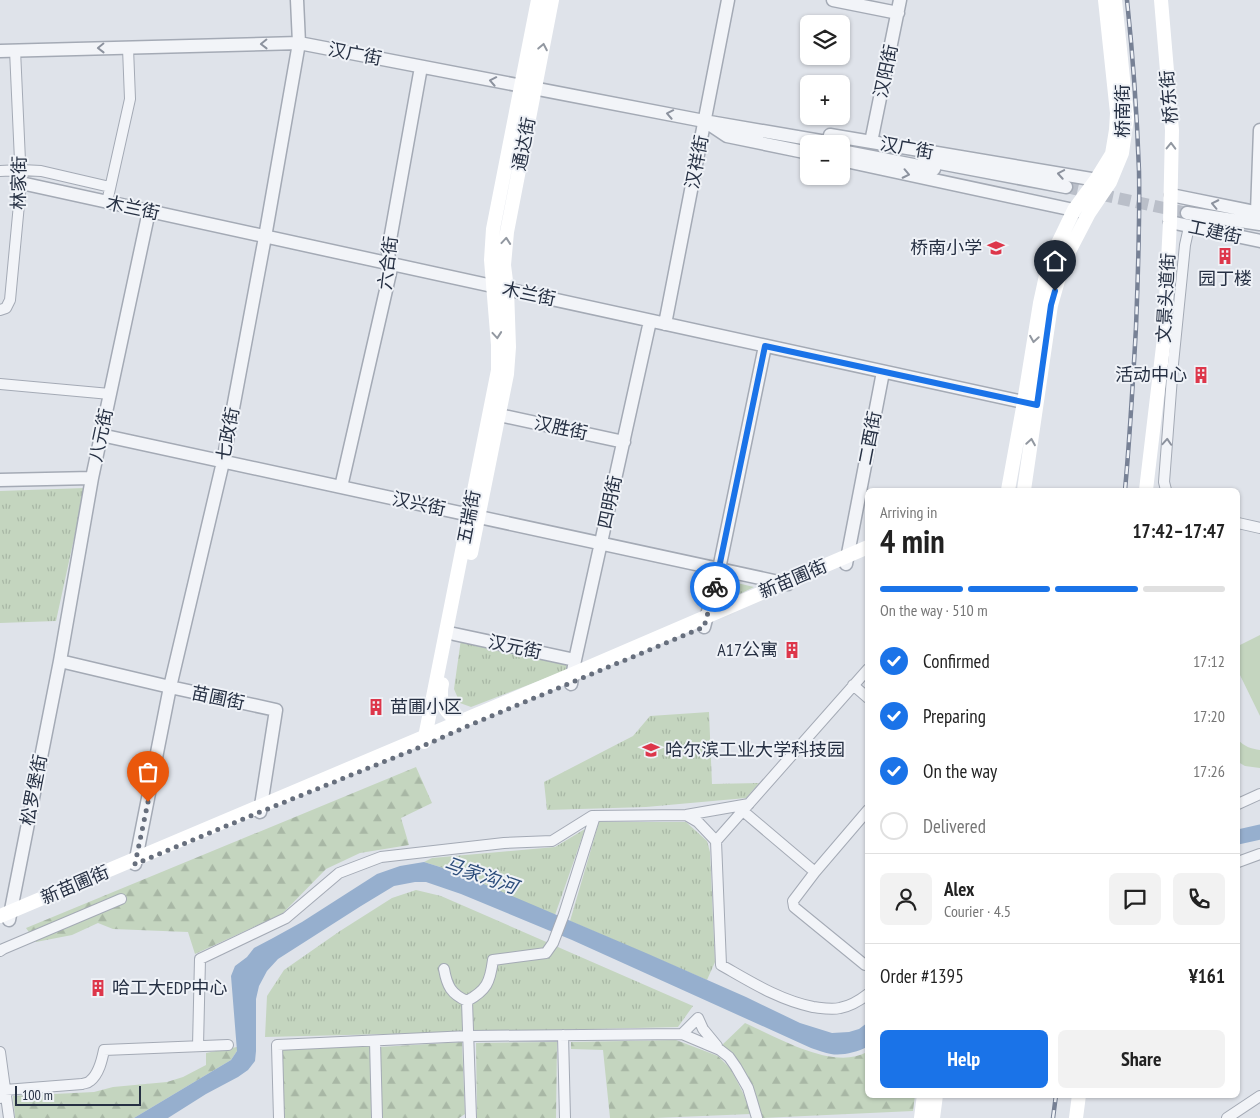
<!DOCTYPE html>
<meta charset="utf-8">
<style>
body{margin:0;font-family:"PT Sans Narrow","Noto Sans SC",sans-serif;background:#f2f2f2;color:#222;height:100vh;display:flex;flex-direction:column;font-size:19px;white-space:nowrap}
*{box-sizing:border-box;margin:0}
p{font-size:16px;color:#767676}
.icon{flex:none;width:28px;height:28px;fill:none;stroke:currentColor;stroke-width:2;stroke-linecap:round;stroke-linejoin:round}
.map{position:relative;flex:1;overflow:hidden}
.drawer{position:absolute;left:865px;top:488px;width:375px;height:610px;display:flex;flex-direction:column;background:#fff;border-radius:8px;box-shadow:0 1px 4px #0004}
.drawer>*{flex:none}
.controls{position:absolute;left:800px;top:15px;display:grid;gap:10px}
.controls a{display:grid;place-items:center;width:50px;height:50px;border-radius:8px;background:#fff;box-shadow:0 1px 4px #0004;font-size:25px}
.scale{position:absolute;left:15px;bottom:12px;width:126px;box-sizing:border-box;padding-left:5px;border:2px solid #263043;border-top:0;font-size:14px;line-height:18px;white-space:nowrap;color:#263043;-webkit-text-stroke:4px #eff2f7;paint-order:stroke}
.pin{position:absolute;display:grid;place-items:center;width:42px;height:42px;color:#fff;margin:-51px -21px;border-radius:50% 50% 50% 0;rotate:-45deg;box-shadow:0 0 5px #0007}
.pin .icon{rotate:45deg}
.courier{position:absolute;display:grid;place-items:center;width:50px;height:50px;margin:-25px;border:4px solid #1a73e8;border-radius:50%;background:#fff;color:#222;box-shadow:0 1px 6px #0007}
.head em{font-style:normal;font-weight:700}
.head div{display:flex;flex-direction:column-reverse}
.head{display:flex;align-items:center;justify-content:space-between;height:85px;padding:0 15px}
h1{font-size:32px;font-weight:700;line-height:38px}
.bar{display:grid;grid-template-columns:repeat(4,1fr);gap:8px 5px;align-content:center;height:60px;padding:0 15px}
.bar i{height:6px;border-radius:4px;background:#e0e0e0}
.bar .active{background:#1a73e8}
.bar p{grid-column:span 4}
.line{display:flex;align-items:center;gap:12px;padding:0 15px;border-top:1px solid #e0e0e0}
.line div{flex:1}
.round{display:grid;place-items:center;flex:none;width:52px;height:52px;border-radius:8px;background:#f2f2f2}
ol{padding:0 15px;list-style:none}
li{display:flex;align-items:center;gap:15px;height:55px}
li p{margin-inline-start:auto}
li .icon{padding:5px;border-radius:50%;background:#1a73e8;color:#fff;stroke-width:4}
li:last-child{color:#767676}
li i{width:28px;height:28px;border:2px solid #e0e0e0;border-radius:50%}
.button{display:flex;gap:10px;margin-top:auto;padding:10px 15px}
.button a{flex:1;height:58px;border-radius:8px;background:#1a73e8;color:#fff;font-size:20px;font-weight:700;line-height:58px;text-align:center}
.button a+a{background:#f2f2f2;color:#222}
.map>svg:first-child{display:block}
</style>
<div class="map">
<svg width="1260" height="1118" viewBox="0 0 1260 1118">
<defs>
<pattern id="forest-firs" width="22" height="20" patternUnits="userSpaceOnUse" patternTransform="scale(1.25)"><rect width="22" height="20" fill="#c4d5bf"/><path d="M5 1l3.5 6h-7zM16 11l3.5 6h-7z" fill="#a8b7a5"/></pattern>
<pattern id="park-tufts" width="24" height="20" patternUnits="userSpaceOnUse" patternTransform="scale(1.25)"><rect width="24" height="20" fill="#c4d5bf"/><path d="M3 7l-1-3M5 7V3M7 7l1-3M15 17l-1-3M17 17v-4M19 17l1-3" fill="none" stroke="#a8b7a5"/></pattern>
</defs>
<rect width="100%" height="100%" fill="#dfe3ea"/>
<!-- grass -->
<path fill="#c4d5bf" d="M1260,635v81l-22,-45v-25z
M1238,740c6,6 13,9 22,10v18l-15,-2 -7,-4z"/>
<!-- forest -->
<path fill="url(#forest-firs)" d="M416,767l16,36 -31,15 8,27 -49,8 -34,16 -44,45 -87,40 -7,-22 -75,-3 -15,-6 -26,12 -36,7 -10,-14z
M745,1023c32,14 88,48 122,29l1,43h47l-2,16 -153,7 -23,-55 -15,-18z
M676,1040l42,16 13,13 13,26 7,19 -97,4h-44l-7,-68 -32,-1v-7z
M462,1042l3,72 -6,4h-79v-71z
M557,1042l-1,76h-79l-1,-75z
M372,1044l2,74h-90l-3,-69z
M237,1047v4l-6,9 -97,58h-119l-2,-22 81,-4 19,-5 54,-5 16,-5 23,-12v-12z"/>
<!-- park -->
<path fill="url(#park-tufts)" d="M85,488l-29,133 -56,2v-132z
M720,579l34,8 -41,20z
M461,639l109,23 -3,8 -96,37 -11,-4 -6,-14z
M709,712l3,72 47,-1 -13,15 -100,9 -99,3 -3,-28 89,-46 17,-20z
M599,822h87l21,19 3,11 5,110 -8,18 -137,-59z
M585,829l-30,86 -115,-48 -16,-5 8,-4 123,-11z
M416,890l25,6 252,110 -15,21 -413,10 2,-41 17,-26 56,-39 52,-33z"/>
<!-- water -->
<path fill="#96afce" d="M424,862l16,5 46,18 160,68 100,44 54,26 32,10 17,-1 10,-3 8,-6v24c-10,5 -25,9 -36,7 -6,-1 -13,-4 -20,-6l-239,-108 -111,-46 -35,-12h-11l-21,4 -33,20 -83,53 -11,12 -8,15 -3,13v52l-1,10 -7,9 -10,7 -32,17 -38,24h-34l97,-58 6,-9 -6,-75 4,-10 12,-9 7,-9 19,-10 29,-16 75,-48 23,-8z"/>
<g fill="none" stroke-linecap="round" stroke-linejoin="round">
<!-- river -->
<path stroke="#96afce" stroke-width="15" d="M1238,837l22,-5"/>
<!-- tertiary-tunnel -->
<path stroke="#babfc9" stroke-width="12" stroke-dasharray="12 6" stroke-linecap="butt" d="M1066,187l121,26"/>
<!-- minor casing -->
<g stroke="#a4aab5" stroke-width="12">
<path id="minor" d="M0,171l21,-1 20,1 69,16
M107,202l23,-103 -2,-51
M0,310l6,-2 4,-8 11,-117 -6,-133
M0,384l110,10
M1166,490l-2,-8 9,-118 12,-119 4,-18
M1238,523l22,5
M868,669l-152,172 5,124c30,17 58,35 92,42 9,1 18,3 27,1 11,-2 19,-7 28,-14
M853,685l15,13
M1238,804l22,-10
M743,811l72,61 -22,29 1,6 71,58h3
M686,815l12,7 18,19
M1238,862l22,-8
M815,872l53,-62
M0,951l3,-2 118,-50
M444,969c3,17 7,25 23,32 20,-11 23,-19 26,-41l53,-7 7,-10 11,-29 31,-98
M467,1001l4,117
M682,1034l16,-16 5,11 14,17
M563,1035l2,83
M375,1041l2,77
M198,1046l2,-87 86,-41 53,-45 42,-16 123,-14 48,-2 40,-25 94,-1 63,-11
M0,1052l9,66
M0,1098l5,-8 77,-6c3,-1 6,-1 8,-3 9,-7 12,-21 14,-31l124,-5
M279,1118l-2,-73 192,-9 213,-2 38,16 9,7 7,10 12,21 4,13 5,17
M1227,1118l33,-22"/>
</g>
<!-- tertiary casing -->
<g stroke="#a4aab5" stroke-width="15">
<path id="tertiary" d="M833,0l65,13
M0,51l299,-8 405,78 134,23
M709,124l18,12 82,17
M830,135l273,46
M871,142l29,-142
M841,151l93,18
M841,160l242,52
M924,160l142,27
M21,183l1011,221
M1171,195l89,18
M1257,212l3,-82
M1187,213l73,11
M1170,222l90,19
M665,324l63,-324
M499,415l125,27
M101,435l687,149
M0,480l92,-2
M341,487l51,-223 -3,-5 -1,-8 33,-184
M846,564l37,-192
M704,627l15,-58 46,-223
M454,634l121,26
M60,661l110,26 106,23 -16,102
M571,684l4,-24 75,-339
M135,864l35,-177 53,-225 42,-225 34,-194 -2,-43
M9,920l51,-259 32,-183 57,-267"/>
</g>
<!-- minor -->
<use href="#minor" stroke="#f2f4f8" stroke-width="10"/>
<!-- tertiary -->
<use href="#tertiary" stroke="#f2f4f8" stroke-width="12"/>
<!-- secondary -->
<path stroke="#fff" stroke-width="14" d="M1008,490l16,-88 16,-99 9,-41 25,-52 22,-30 16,-26 4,-24 1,-17 -12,-113
M1024,490l27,-185 12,-42 26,-50 21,-31 12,-29 5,-35 -12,-118
M1146,490l18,-152 6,-116 2,-92 -11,-130
M471,553l36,-179 2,-27 -2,-58 -3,-24 3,-33 45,-232
M442,684c-4,17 3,30 19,38
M424,742l74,-372v-25l-7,-85 2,-31 45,-229
M0,916l573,-242 295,-127
M921,1118l3,-23
M933,1118l3,-23
M1076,1118l3,-23"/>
<!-- rail casing -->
<g stroke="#778195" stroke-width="4.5">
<path id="rail" d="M1125,490c5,-54 8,-109 11,-163 2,-52 4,-104 3,-156 -2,-57 -6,-114 -12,-171
M1053,1118l3,-23"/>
</g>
<!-- rail -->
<use href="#rail" stroke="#eff2f7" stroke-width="2.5" stroke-dasharray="8" stroke-linecap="butt"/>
</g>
<!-- one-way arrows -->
<defs><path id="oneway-chevron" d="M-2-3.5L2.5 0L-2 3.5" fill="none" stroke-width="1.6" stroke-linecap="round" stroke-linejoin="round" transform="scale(1.25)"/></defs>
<g stroke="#8c929e">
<use href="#oneway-chevron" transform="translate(264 44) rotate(179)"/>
<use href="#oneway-chevron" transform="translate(101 48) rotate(179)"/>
<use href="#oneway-chevron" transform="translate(493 81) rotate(-169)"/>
<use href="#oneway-chevron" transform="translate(670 114) rotate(-169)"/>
<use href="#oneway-chevron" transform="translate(906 174) rotate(12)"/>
<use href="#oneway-chevron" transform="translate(1061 174) rotate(-170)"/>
<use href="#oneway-chevron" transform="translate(1215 204) rotate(-168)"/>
<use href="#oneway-chevron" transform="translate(1167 442) rotate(-86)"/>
</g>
<g stroke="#9298a1">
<use href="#oneway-chevron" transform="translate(543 47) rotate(-79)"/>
<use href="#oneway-chevron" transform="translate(1171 146) rotate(-89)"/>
<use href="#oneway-chevron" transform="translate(506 241) rotate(-85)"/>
<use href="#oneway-chevron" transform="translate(497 335) rotate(85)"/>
<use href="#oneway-chevron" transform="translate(1034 339) rotate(99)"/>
<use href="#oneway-chevron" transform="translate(1031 442) rotate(-81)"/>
</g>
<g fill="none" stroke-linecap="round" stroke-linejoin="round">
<!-- done -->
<path stroke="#676f7d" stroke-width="5" stroke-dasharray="0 9" d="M148,802l-13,62 125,-52 163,-66 47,-21 234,-98 11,-40"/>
<!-- route -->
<path stroke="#1a73e8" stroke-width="6" d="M715,587l50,-241 272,59 14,-100 4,-14"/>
</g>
<!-- icons -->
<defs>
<g id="school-bare" transform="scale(1.35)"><path d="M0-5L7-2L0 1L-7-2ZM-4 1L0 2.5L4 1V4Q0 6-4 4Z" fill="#dd364a" stroke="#eff2f7" stroke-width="2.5" paint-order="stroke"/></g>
<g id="building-bare" transform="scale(1.35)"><path d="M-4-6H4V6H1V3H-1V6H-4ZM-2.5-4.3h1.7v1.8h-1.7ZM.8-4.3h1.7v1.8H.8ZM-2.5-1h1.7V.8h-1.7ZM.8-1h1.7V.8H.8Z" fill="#dd364a" stroke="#eff2f7" stroke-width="2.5" paint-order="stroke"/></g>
</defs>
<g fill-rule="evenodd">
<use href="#school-bare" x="996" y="248"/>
<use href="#building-bare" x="1225" y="256"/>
<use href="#building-bare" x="1201" y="375"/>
<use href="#building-bare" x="792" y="650"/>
<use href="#building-bare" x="376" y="707"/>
<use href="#school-bare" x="651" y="750"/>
<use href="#building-bare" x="98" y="988"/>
</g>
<g text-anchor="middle" stroke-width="4" stroke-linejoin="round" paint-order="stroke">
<!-- street labels -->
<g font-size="18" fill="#263043" stroke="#eff2f7">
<text transform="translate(355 54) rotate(11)" y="6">汉广街</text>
<text transform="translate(886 71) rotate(-78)" y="6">汉阳街</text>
<text transform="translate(1169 97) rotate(-95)" y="6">桥东街</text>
<text transform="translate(1123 111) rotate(-90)" y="6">桥南街</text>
<text transform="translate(524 144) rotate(-79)" y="6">通达街</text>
<text transform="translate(907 148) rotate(10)" y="6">汉广街</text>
<text transform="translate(697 162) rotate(-79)" y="6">汉祥街</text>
<text transform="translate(19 183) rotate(-89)" y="6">林家街</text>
<text transform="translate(133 208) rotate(12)" y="6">木兰街</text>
<text transform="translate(1215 232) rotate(12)" y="6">工建街</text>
<text transform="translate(388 263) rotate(-83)" y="6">六合街</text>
<text transform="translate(529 294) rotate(12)" y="6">木兰街</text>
<text transform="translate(1166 298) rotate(-87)" y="6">文景头道街</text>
<text transform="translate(561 428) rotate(12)" y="6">汉胜街</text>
<text transform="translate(228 434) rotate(-79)" y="6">七政街</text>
<text transform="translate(101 435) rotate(-78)" y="6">八元街</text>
<text transform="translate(870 438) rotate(-79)" y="6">二酉街</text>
<text transform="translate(610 502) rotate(-78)" y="6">四明街</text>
<text transform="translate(419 504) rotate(12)" y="6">汉兴街</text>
<text transform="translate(469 517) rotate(-79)" y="6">五瑞街</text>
<text transform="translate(793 579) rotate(-23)" y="6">新苗圃街</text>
<text transform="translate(515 647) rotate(12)" y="6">汉元街</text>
<text transform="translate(218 698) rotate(12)" y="6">苗圃街</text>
<text transform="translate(34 790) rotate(-79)" y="6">松罗堡街</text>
<text transform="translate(75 885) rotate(-23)" y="6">新苗圃街</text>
</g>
<!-- poi labels -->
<g font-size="18" fill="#263043" stroke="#eff2f7" text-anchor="end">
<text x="982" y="254">桥南小学</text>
<text x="1225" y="285" text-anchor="middle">园丁楼</text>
<text x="1187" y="381">活动中心</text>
<text x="778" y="656">A17公寓</text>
<text x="390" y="713" text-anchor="start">苗圃小区</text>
<text x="665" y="756" text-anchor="start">哈尔滨工业大学科技园</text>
<text x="112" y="994" text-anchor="start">哈工大EDP中心</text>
</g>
<!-- water labels -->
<g font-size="19" font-style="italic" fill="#2c4d7b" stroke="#eff2f7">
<text transform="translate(481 875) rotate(19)" y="7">马家沟河</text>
</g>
</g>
</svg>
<div class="controls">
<a><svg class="icon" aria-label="layers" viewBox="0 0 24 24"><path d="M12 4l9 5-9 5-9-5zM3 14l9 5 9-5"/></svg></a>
<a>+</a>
<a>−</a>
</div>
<div class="scale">100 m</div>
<div class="pin" style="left:148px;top:802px;background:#ea580c"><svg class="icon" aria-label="bag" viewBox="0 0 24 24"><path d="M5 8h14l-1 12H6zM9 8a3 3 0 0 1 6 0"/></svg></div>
<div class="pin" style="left:1055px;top:291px;background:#1f2937"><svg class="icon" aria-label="home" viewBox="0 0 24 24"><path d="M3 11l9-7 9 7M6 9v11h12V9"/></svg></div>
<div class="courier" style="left:715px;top:587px"><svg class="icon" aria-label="bike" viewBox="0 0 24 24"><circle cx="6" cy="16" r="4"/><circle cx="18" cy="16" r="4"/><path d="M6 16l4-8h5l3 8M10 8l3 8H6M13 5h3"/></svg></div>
<section class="drawer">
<div class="head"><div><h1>4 min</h1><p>Arriving in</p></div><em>17:42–17:47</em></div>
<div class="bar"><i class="active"></i><i class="active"></i><i class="active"></i><i></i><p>On the way · 510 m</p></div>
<ol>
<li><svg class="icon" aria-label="check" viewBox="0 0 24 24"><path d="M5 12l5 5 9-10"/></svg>Confirmed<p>17:12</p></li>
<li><svg class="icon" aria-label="check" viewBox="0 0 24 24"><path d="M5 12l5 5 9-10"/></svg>Preparing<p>17:20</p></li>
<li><svg class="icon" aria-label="check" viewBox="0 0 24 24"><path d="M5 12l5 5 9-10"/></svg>On the way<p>17:26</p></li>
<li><i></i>Delivered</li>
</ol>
<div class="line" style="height:90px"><a class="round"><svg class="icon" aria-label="person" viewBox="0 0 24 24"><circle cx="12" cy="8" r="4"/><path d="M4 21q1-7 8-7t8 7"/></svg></a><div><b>Alex</b><p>Courier · 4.5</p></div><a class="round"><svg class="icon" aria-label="chat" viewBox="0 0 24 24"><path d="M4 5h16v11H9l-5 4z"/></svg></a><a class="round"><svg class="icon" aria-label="phone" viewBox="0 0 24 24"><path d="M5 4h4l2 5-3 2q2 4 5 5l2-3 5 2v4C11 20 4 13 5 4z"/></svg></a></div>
<div class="line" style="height:65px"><div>Order #1395</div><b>¥161</b></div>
<div class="button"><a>Help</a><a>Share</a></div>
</section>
</div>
